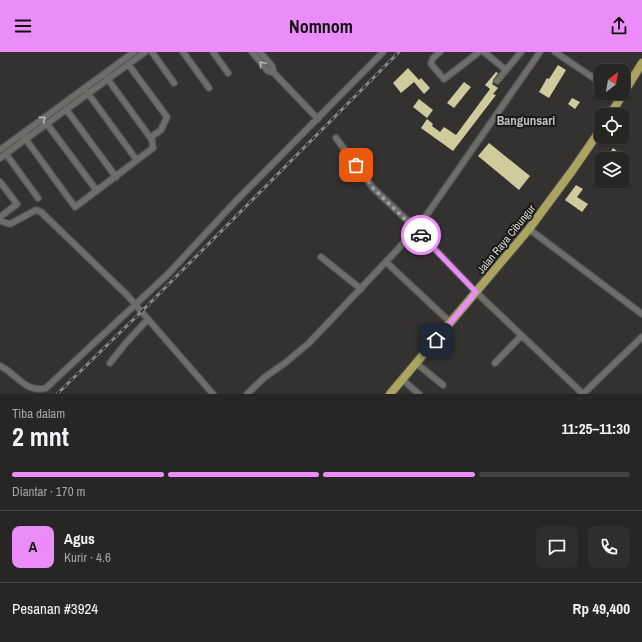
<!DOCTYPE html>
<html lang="id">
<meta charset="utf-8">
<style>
body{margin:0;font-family:"Archivo Narrow",sans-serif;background:#2e2e2c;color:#f1f3f6;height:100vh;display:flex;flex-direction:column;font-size:15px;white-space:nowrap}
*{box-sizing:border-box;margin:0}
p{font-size:13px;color:#a4a5a6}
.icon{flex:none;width:22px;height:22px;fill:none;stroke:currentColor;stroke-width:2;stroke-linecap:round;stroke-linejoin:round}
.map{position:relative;height:342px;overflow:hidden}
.details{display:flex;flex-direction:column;background:#262624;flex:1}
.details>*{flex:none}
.needle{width:26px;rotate:31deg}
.controls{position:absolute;left:594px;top:12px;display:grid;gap:8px}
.controls a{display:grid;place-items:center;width:36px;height:36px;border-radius:8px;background:#262624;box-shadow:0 1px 3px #0004,0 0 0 1px #424341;font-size:20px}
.pin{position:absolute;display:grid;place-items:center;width:34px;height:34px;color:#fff;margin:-17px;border-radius:8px;box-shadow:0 2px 6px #0006}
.courier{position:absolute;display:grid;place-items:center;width:40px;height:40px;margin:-20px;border:3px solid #ec8cfa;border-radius:50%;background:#fff;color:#222;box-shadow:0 1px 5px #0007}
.head em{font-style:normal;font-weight:700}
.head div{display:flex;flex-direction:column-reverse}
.head{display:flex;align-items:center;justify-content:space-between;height:68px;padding:0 12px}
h1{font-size:26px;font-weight:700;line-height:30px}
.bar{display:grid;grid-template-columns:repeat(4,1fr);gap:6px 4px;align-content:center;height:48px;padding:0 12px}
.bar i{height:5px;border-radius:3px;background:#424341}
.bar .current{background:#ec8cfa}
.bar p{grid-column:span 4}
.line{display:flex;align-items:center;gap:10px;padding:0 12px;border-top:1px solid #424341}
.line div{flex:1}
.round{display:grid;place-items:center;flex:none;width:42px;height:42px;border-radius:8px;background:#2e2e2c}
header{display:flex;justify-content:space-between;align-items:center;height:52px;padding:0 12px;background:#ec8cfa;color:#111;font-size:18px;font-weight:700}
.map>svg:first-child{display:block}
</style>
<header><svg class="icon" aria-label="menu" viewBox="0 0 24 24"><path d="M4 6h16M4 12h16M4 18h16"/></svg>Nomnom<svg class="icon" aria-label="share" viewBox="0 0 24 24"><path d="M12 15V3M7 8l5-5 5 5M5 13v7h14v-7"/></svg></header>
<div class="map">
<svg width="642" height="342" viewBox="0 0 642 342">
<rect width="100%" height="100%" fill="#333230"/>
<!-- building -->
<path fill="#cfcb9c" d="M558,13l8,5 -17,28 -10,-6 8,-14 2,1z
M408,16l11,12 2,-2 9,10 -6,6 -10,-12 -13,11 -8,-10z
M496,20l2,1 -6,11 6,4 -5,6 3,1 -43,56 -32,-23 6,-9 6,5 -1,2 8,6 4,-5 12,8 34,-46 -5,-4z
M464,30l7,5 -17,21 -7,-5z
M572,46l8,4 -5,7 -7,-5z
M419,47l14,11 -6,8 -14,-11z
M489,91l41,33 -11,14 -41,-34z
M613,96l14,11h-21z
M576,133l7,4 -6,8 11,7 -6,8 -17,-12z"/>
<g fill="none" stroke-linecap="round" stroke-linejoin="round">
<!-- minor casing -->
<g stroke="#50504e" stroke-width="8">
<path id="minor" d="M152,0l22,31
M183,0l26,36
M213,0l15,21
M252,0l16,19 6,2 44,46
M260,0l12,14 2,7
M440,0l-7,6 -2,6 13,15 35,-27
M484,0l22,18
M555,0l46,31
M128,12l39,53 -6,13 -10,7
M497,29l24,-29
M87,40l49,67
M66,57l50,68
M47,72l50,67
M22,82l53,73 78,-59 -1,-8 -48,-66
M336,86l37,50 35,33 68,71 107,102
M0,98l134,-98
M6,102l32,44
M0,106l145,-106
M0,130l17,22 -17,13
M0,169l10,3 26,-14 5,2 86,83 86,99
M529,177l113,85
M321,205l40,32
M386,210l65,61
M110,311l15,-19 22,-24
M416,311l27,22
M495,311l26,-27
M0,314c16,7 26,28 46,22l122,-114 66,-71 149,-151
M403,328l16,14
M247,342l18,-17 20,-14 24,-20 89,-94 30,-36 112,-161
M583,342l59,-57"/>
</g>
<!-- highway casing -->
<g stroke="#50504e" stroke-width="10">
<path id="highway" d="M610,63l32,-52
M390,342l139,-165 43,-58 29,-42"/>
</g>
<!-- minor -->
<use href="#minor" stroke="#6d6d6a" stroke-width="5.5"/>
<!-- highway -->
<use href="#highway" stroke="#aba45f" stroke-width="8"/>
<!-- rail casing -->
<g stroke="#878785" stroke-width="3">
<path id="rail" d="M57,342l84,-82 258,-260"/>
</g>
<!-- rail -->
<use href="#rail" stroke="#1a1a19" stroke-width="1.5" stroke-dasharray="4.5" stroke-linecap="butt"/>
</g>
<!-- one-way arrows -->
<defs><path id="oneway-chevron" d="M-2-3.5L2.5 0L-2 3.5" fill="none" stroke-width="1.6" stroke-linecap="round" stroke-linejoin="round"/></defs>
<g stroke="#babab8">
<use href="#oneway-chevron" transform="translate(262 12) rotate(-130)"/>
<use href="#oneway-chevron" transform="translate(43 67) rotate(-36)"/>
</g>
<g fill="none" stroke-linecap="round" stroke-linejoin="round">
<!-- done -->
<path stroke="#a0a09e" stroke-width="4" stroke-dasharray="0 7.2" d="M356,113l17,23 48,47"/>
<!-- route -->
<path stroke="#ec8cfa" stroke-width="5" d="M421,183l55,57 -40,48"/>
</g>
<g text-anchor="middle" stroke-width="4" stroke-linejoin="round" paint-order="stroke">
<!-- street labels -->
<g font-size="11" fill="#dbdbd9" stroke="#1a1a19">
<text transform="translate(506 187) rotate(-51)" y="4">Jalan Raya Cibungur</text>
</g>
<!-- quarter labels -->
<g font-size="13" font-weight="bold" fill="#bebebb" stroke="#1a1a19">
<text x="526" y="73">Bangunsari</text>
</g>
</g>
</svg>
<div class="controls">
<a><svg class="needle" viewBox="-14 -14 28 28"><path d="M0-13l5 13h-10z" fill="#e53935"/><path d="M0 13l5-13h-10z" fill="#a4a5a6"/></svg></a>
<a><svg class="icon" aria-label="locate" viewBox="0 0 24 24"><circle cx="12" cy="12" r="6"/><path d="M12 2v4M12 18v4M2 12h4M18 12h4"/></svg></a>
<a><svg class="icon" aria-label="layers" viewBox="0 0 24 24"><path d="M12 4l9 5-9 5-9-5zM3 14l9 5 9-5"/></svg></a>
</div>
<div class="pin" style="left:356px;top:113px;background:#ea580c"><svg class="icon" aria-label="bag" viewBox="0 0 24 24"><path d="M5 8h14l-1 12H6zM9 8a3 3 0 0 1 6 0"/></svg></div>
<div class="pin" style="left:436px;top:288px;background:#1f2937"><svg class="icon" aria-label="home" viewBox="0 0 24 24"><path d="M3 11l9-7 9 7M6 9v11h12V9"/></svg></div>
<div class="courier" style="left:421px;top:183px"><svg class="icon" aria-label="car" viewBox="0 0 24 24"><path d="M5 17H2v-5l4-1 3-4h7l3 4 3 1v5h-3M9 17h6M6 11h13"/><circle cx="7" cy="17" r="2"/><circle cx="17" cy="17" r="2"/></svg></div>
</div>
<section class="details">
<div class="head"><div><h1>2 mnt</h1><p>Tiba dalam</p></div><em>11:25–11:30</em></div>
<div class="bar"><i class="current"></i><i class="current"></i><i class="current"></i><i></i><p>Diantar · 170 m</p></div>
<div class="line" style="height:72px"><b class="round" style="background:#ec8cfa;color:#111">A</b><div><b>Agus</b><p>Kurir · 4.6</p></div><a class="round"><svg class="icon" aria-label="chat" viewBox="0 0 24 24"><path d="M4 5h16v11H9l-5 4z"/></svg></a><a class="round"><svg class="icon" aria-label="phone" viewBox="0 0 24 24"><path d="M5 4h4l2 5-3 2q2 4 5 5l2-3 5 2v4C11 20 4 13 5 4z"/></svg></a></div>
<div class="line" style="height:52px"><div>Pesanan #3924</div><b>Rp 49,400</b></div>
</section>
